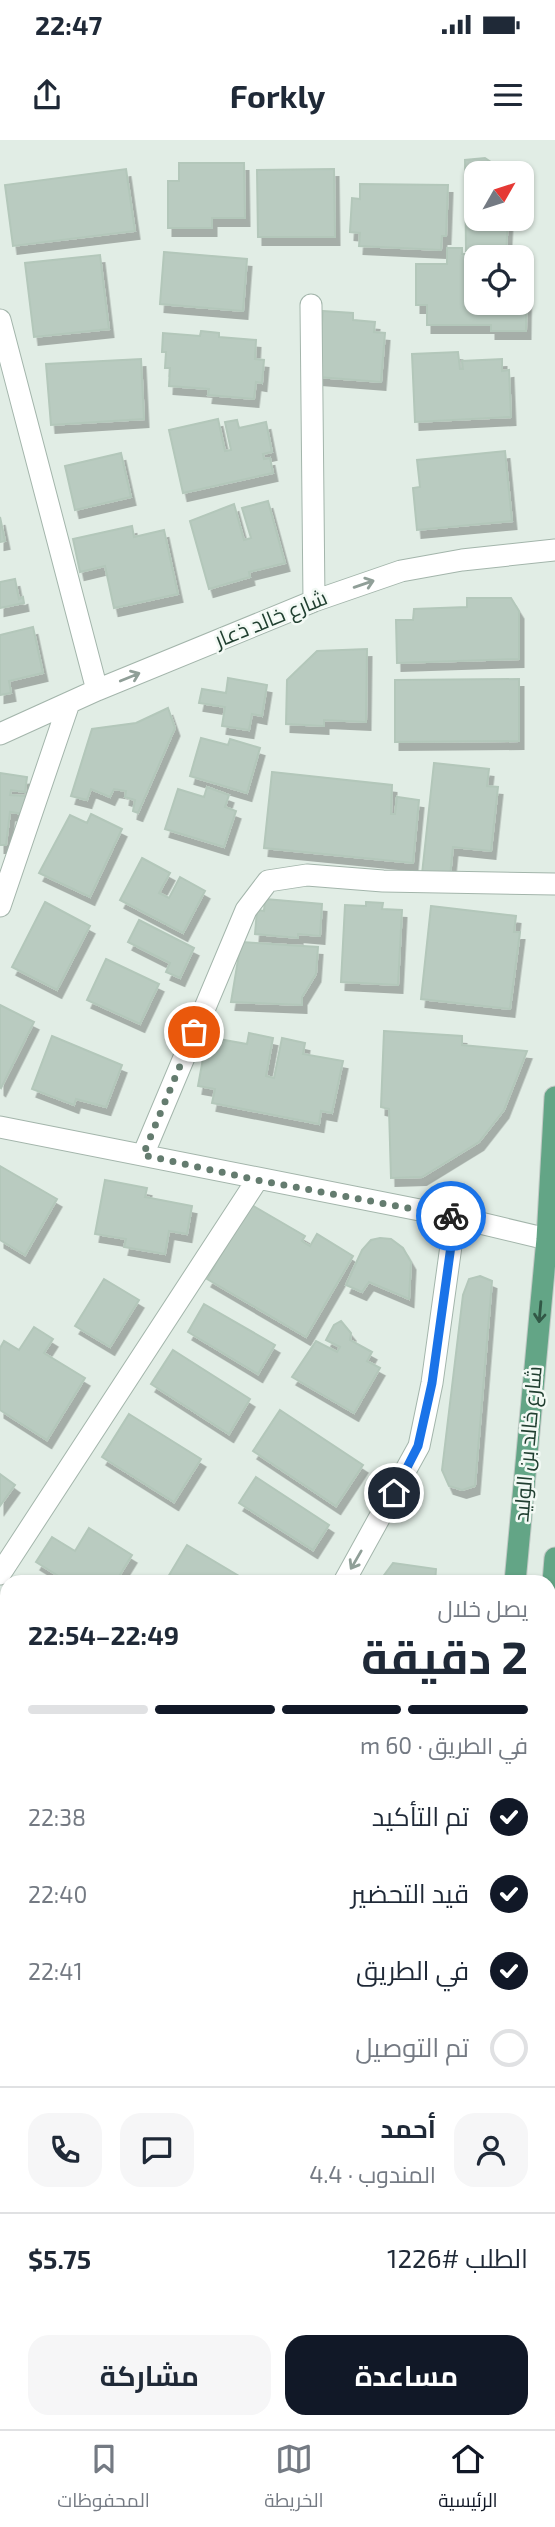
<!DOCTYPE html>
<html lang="ar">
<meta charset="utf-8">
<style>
body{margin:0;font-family:"Exo 2",Cairo,sans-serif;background:#f6f6f7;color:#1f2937;direction:rtl;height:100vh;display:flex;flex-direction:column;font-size:26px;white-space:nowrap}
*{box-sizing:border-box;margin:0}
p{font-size:23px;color:#747a83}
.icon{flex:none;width:38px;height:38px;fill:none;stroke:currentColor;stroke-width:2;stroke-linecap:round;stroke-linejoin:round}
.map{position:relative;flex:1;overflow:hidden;direction:ltr}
.drawer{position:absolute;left:0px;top:1435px;width:556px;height:854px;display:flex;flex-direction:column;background:#fff;border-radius:21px 21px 0 0;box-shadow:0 2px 5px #0004;direction:rtl}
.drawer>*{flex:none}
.needle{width:46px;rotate:51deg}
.buttons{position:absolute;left:464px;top:21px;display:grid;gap:14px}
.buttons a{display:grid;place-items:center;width:70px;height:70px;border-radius:14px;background:#fff;box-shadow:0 2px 5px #0004;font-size:35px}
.pin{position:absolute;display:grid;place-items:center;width:60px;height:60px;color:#fff;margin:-30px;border:4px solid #fff;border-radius:50%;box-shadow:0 2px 7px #0007}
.courier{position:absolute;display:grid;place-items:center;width:70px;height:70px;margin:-35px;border:5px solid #1a73e8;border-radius:50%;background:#fff;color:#222;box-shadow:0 2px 9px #0007}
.overview em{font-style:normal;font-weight:700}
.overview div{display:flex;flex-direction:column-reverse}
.overview{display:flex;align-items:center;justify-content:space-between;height:119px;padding:0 28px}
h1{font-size:46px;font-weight:700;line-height:52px}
.bar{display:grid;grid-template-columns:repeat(4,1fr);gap:10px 7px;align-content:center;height:84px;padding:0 28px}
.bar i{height:9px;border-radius:5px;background:#e0e1e3}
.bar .current{background:#111827}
.bar p{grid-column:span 4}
.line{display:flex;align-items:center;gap:18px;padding:0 28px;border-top:2px solid #e0e1e3}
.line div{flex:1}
.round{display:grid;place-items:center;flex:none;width:74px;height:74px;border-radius:21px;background:#f6f6f7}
ol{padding:0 28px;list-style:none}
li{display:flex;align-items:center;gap:21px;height:77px}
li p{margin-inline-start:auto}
li .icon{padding:7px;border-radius:50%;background:#111827;color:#fff;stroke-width:4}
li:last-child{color:#747a83}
li i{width:38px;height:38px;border:4px solid #e0e1e3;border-radius:50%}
.primary-button{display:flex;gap:14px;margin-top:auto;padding:14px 28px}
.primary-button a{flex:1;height:80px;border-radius:21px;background:#111827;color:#fff;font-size:28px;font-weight:700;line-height:80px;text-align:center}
.primary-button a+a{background:#f6f6f7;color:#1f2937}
.status{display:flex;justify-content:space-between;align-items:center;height:49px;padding:0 35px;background:#fff;direction:ltr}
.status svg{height:19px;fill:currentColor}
header{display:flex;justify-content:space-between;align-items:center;height:91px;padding:0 28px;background:#fff;font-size:32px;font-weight:700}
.tabs{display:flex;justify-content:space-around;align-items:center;height:98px;border-top:2px solid #e0e1e3;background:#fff;font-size:19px;color:#747a83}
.tabs a{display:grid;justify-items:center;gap:4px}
.tabs .current{color:#111827}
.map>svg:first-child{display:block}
</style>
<div class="status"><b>22:47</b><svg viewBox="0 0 49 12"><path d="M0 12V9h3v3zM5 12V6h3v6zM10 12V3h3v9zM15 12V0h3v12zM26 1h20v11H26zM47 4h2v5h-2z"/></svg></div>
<header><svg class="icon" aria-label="menu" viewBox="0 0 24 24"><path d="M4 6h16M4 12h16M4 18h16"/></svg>Forkly<svg class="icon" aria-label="share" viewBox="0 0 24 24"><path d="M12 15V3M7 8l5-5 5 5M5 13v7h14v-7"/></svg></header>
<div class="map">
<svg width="555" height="2289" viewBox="0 0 555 2289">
<defs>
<filter id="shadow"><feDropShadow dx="4.5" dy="8" stdDeviation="0" flood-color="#0004"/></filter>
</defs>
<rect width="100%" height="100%" fill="#e1ede5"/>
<!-- building -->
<path fill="#b9cbc0" stroke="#b3c7ba" stroke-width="2" filter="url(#shadow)" d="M485,18l22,15h-31v46h32l-2,35 -40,-3 -1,-91z
M179,23h65l1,55h-33v10h-44v-47h11z
M126,29l9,62 -122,15 -8,-61z
M334,29l1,68h-77l-1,-67z
M360,44l88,1 -2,51h-4l-1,14 -82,-4 1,-13 -10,-1 2,-34 8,1z
M447,108h15v6h12l2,49h46v-42h5l-1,70h-35v-6h-64v-20h-11v-41h31z
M164,112l83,7 -4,52 -83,-7z
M100,115l9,74 -75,8 -9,-74z
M323,171l30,2v7l22,2 -1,10 11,1 -4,49 -63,-5z
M201,191l18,2v4l37,3 -1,19 9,1 -2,23 -6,-1 -2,17 -46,-4 1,-6 -40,-3 1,-18h-5l1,-16h-4l1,-19 37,3z
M458,212l2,17h3l-1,-8 40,-2v12l7,-1 2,47 -96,5 -3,-68z
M141,219l3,60 -93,6 -5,-61z
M218,279l7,32 6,-1 -6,-28 12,-2 2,8 27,-6 6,30 -9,2 1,5 6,-1 3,15 -90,20 -14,-63z
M505,311l7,70 -95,9 -4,-42 7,-1 -3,-27z
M121,313l10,44 -56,13 -10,-44z
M268,361l17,62 -36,9 1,5 -41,12 -19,-68 44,-17 10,36 7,-2 -9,-30z
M0,377l5,24 -5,1z
M132,386l2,11 30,-7 14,64 -64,14 -9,-42 -25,6 -7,-33z
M15,439l4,20 4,-2 1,6 -24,5v-26z
M467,458h44l8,13v48l-122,4 -1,-43h17l1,-11 53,-2z
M33,487l10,46 -34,8 2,12 -11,2v-60z
M367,509l-1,73 -42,-2v6l-38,-2 1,-44 30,-29z
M228,538l39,7 -5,31 -10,-2 -3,16 -27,-4 3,-19 -26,-4 3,-14 24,4z
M519,539v62l-124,1v-62z
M168,568l7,20 -37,85 -5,-2 2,-11 -10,-3 1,-6 -12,-2 -4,8 -19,-8 -4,11 -16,-4 21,-67 44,-6z
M201,598l27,7 2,-6 30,9 -13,45 -57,-17z
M434,623l55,6 -2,17 11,1 -7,64 -38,-4 -3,30 -28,-3z
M272,632l120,13 -1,29h4l2,-17 22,3 -6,63 -149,-15z
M0,633l27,4 -2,15 -14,-2 -1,5 16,1 -2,18 -14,-2 -4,33h-6z
M207,647l22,8 -4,12 11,4 -12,36 -59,-18 13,-40 26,8z
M91,674l31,15 -32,68 -51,-24 31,-58 17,8z
M142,718l28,15 -11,20 10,5 11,-21 25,14 -22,42 -63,-33z
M265,759l57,5 -2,32 -22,-2v4l-43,-4 2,-24 7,1z
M45,762l45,24 -33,64 -45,-23z
M366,762l17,1 -1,6 20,1 -4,75 -57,-3 4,-77 21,1z
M431,766l85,10 -2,16h6l-10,77 -89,-10z
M139,780l55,28 -14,30 -14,-6 4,-9 -42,-21z
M241,802l77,5 -2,27 -14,23v8l-71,-3z
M106,819l53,25 -19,40 -53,-24z
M0,865l34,17 -33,66 -1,-1z
M384,891l78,5v9l65,6 -23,59 -25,32 -57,35 -31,1 -2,-69 -8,-2z
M249,893l24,5 -7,38 8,2 8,-40 23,5 -2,11 40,7 -11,52 -11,-2 -2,13 -107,-21 3,-14 -17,-3 9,-49 40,7z
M52,896l70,29 -16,42 -30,-8 -2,6 -42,-16z
M0,1026l57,33 -32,56 -25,-15z
M105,1040l42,8 -2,9 47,9 -5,28 -18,-3 -4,23 -41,-7 2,-8 -31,-5z
M250,1064l55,32 -3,5 8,5 7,-12 36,22 -47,81 -99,-58z
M380,1098l11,1 12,9 8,14 -2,37 -40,-17 -7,10 -16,-7 16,-35 9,-10z
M480,1136l12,5 -17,205 -13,4 -13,-4 -7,-16 21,-175 6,-16z
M104,1139l35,21 -29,47 -35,-21z
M204,1164l71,41 -17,29 -70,-42z
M341,1181l10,12 -1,7 22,12 -5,9 13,7 -26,45 -62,-36 24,-36 21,11 3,-5 -14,-7 8,-15z
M34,1187l19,12 -9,14 41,25 -38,62 -47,-30v-62l4,-7 15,9z
M173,1210l77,49 -21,35 -78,-50z
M280,1270l83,55 -27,41 -83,-55z
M129,1274l72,45 -27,43 -72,-45z
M0,1334l15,11 -15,21z
M256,1337l73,48 -16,25 -74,-47z
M89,1388l43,27 -14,23 6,4h-34l-6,-4 -2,4h-14l-32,-20 16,-25 23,14z
M187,1405l62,37h-84z
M393,1423l43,6 -1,13h-56z
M0,1559l7,6v89l-7,2z
M550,1583l5,1v54h-5z
M551,1654h4v55h-5z
M551,1712l4,1v73l-5,-1z
M550,1798l5,2v72l-5,-1z
M550,1874l5,1v70l-5,-1z
M550,1947l5,2v58l-5,3z
M550,2038h5v70l-5,1z
M555,2137v91l-5,2v-91z
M7,2145v35h-1l-6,-3v-29z
M7,2256v26h50l2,7h-57l-2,-31z
M87,2282h55l2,7h-56z
M204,2282h113v7h-112z"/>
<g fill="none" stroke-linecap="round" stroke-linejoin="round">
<!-- minor casing -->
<g stroke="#a3b5ab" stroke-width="23">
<path id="minor" d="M311,165l3,296
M0,180l97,370
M0,594l97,-44 217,-89 87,-30 61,-11 93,-10
M0,766l69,-203
M0,987l455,90 92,22
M143,1015l103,-245 22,-29 39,-6 76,6 172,3
M0,1434l257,-394
M344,1442l75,-136 13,-63 23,-166
M0,1481l7,6
M550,1646l5,1
M0,1682l7,-2
M0,2215h7
M525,2289l12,-7"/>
</g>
<!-- major casing -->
<g stroke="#c1c9c5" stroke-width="23">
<path id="major" d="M515,1442l32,-343 8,-142
M550,1478l5,-60
M376,2289l1,-7
M403,2289l1,-7"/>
</g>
<!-- minor -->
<use href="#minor" stroke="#fff" stroke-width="21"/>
<!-- major -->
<use href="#major" stroke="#63a586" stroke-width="21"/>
</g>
<!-- one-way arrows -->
<defs><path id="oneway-shaft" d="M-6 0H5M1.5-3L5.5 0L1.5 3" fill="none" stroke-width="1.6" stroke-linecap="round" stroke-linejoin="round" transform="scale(1.75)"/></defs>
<g stroke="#909f98">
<use href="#oneway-shaft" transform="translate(364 444) rotate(-19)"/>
<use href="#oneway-shaft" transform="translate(130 537) rotate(-22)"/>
<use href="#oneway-shaft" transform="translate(356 1420) rotate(120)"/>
</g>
<use stroke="#315846" href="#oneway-shaft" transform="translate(540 1172) rotate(95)"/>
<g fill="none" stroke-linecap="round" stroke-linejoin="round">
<!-- done -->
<path stroke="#647c6f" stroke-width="7" stroke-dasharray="0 12.6" d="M194,892l-51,123 114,25 194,36"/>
<!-- route -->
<path stroke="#1a73e8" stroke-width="9" d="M394,1353l24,-47 14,-63 23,-166 -4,-1"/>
</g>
<g text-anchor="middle" stroke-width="5" stroke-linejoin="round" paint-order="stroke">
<!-- street labels -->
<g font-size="21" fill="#203f30" stroke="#f2f9f4">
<text transform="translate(271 479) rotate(-22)" y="7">شارع خالد ذعار</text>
<text transform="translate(528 1304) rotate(-85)" y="7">شارع خالد بن الوليد</text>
</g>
</g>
</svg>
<div class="buttons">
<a><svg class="needle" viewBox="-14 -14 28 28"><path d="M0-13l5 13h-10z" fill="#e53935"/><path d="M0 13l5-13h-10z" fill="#747a83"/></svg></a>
<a><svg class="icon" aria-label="locate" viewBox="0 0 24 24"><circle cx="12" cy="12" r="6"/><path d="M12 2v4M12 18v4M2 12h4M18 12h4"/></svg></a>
</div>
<div class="pin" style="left:194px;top:892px;background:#ea580c"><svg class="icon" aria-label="bag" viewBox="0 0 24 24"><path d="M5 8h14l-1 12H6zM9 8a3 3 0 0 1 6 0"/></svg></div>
<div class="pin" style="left:394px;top:1353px;background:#1f2937"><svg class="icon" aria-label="home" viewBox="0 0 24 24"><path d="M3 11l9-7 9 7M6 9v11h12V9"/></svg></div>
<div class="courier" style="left:451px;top:1076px"><svg class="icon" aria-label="bike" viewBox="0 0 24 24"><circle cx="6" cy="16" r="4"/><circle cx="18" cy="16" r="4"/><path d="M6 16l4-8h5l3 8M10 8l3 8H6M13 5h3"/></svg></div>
<section class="drawer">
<div class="overview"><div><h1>2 دقيقة</h1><p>يصل خلال</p></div><em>22:49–22:54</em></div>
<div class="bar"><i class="current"></i><i class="current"></i><i class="current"></i><i></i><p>في الطريق · 60 m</p></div>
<ol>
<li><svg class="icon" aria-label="check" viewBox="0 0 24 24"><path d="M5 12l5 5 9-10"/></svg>تم التأكيد<p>22:38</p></li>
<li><svg class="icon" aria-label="check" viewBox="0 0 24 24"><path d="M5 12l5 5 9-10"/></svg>قيد التحضير<p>22:40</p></li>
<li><svg class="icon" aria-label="check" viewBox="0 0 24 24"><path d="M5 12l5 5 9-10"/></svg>في الطريق<p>22:41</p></li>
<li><i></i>تم التوصيل</li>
</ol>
<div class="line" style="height:126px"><a class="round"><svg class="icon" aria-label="person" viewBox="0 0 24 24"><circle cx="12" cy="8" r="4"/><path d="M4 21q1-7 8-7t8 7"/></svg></a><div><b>أحمد</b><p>المندوب · 4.4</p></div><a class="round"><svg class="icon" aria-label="chat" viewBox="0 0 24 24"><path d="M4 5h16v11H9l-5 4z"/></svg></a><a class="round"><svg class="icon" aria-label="phone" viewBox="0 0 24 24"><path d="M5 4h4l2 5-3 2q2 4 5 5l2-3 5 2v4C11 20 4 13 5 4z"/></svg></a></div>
<div class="line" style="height:91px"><div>الطلب #1226</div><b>$5.75</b></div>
<div class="primary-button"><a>مساعدة</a><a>مشاركة</a></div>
</section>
</div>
<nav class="tabs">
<a class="current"><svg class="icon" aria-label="home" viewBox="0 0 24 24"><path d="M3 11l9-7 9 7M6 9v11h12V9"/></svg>الرئيسية</a>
<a><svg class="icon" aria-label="map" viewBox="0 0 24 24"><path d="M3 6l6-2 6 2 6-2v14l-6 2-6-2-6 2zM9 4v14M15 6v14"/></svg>الخريطة</a>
<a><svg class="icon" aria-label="saved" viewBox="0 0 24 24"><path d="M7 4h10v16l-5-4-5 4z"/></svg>المحفوظات</a>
</nav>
